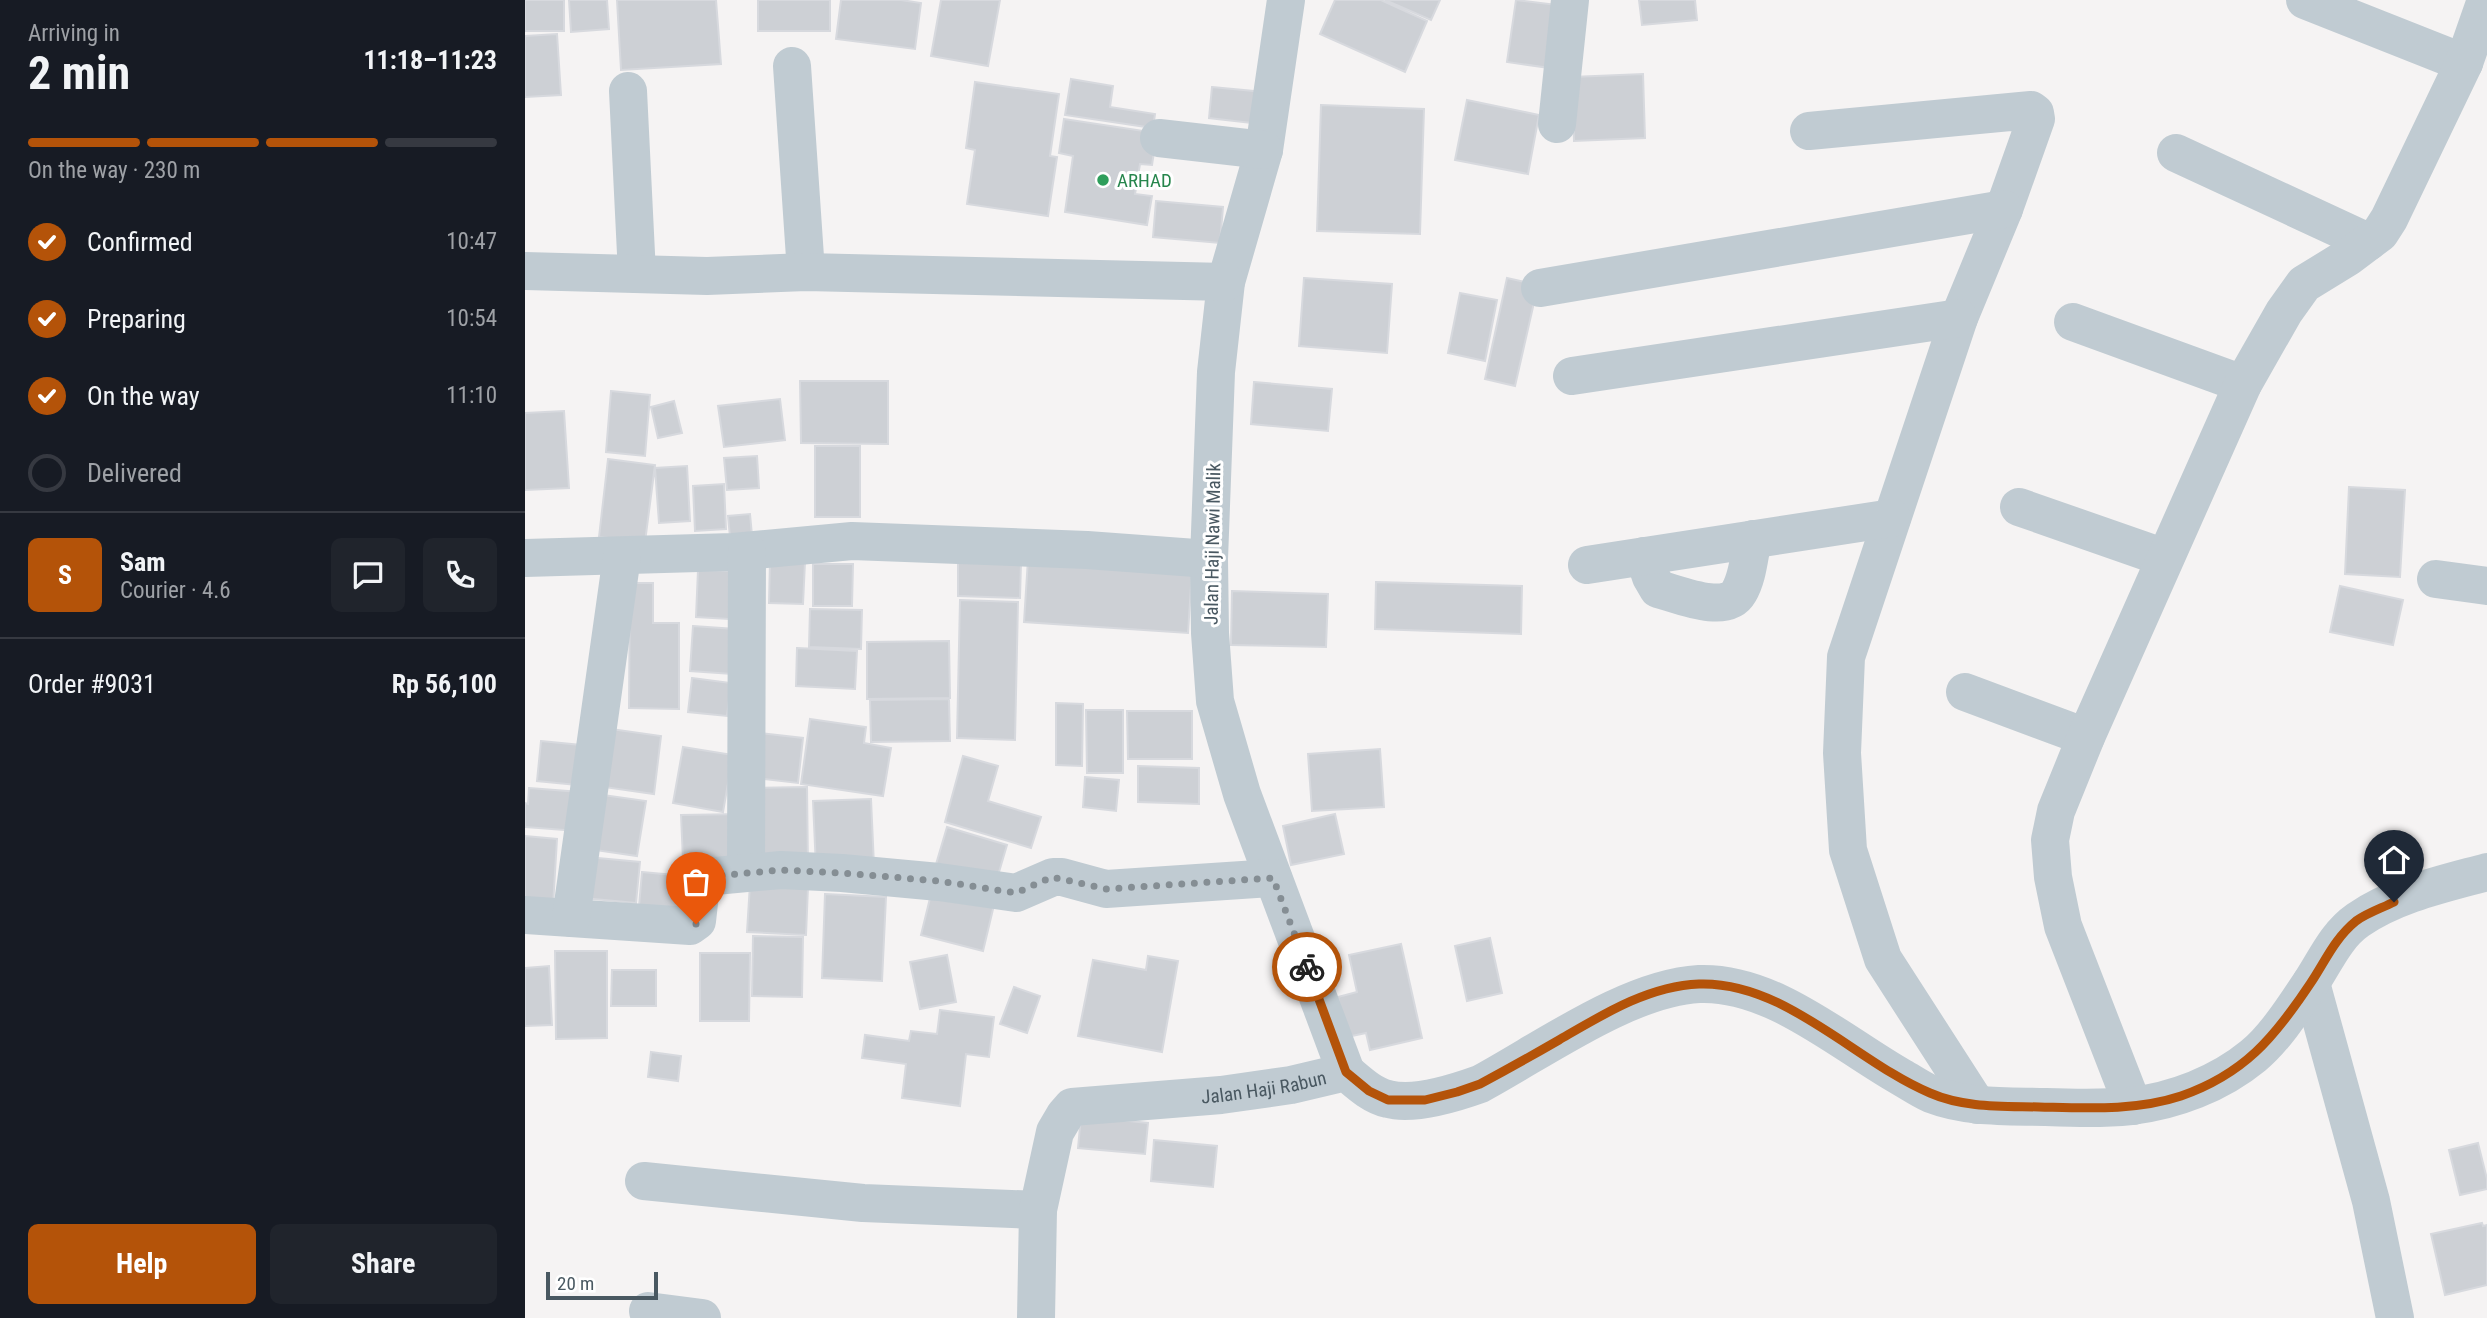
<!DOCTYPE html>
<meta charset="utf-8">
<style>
body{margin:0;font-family:"Roboto Condensed",sans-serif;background:#20242c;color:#f1f3f6;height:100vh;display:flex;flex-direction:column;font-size:26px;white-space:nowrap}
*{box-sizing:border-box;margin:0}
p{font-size:23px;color:#9ea1a6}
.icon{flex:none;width:38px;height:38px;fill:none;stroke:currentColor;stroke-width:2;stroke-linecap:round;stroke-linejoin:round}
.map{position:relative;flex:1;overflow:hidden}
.details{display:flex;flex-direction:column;background:#171b24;width:525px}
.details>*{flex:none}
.scale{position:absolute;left:21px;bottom:18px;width:112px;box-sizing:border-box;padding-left:7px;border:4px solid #495861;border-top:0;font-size:19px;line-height:24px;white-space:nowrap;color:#495861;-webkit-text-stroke:5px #fff;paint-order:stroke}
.pin{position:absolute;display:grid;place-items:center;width:60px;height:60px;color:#fff;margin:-72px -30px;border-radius:50% 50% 50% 0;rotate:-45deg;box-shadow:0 0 7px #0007}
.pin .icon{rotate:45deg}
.courier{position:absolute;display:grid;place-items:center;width:70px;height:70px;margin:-35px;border:5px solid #b45309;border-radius:50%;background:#fff;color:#222;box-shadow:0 2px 9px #0007}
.head em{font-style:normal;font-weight:700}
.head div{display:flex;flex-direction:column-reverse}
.head{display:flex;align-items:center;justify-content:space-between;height:119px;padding:0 28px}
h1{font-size:46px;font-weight:700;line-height:52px}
.bar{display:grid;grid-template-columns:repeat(4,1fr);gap:10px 7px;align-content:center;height:84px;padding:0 28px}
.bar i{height:9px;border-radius:5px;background:#363941}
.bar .active{background:#b45309}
.bar p{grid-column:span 4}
.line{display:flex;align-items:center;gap:18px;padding:0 28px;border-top:2px solid #363941}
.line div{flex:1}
.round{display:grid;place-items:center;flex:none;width:74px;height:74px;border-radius:10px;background:#20242c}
ol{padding:0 28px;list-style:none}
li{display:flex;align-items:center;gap:21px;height:77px}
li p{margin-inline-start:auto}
li .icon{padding:7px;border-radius:50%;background:#b45309;color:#fff;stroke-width:4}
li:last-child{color:#9ea1a6}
li i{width:38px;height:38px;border:4px solid #363941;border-radius:50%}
.action{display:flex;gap:14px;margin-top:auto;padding:14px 28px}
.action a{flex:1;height:80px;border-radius:10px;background:#b45309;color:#fff;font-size:28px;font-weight:700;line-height:80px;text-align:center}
.action a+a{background:#20242c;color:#f1f3f6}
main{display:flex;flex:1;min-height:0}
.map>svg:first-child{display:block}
</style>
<main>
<section class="details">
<div class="head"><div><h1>2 min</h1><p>Arriving in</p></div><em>11:18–11:23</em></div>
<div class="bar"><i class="active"></i><i class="active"></i><i class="active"></i><i></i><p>On the way · 230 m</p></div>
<ol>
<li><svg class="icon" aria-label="check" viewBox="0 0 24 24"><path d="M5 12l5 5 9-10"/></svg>Confirmed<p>10:47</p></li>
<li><svg class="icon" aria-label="check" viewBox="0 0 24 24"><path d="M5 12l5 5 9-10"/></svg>Preparing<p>10:54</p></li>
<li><svg class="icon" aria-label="check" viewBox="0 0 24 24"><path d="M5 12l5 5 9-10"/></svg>On the way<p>11:10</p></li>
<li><i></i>Delivered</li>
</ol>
<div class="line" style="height:126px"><b class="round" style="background:#b45309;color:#fff">S</b><div><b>Sam</b><p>Courier · 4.6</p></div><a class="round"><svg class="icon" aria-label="chat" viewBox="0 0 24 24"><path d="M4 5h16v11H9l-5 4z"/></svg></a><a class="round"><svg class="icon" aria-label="phone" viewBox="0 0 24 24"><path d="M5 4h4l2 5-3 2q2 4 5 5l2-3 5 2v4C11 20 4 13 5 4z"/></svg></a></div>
<div class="line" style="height:91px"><div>Order #9031</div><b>Rp 56,100</b></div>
<div class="action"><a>Help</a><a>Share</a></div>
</section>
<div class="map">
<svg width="1962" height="1318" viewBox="0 0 1962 1318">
<rect width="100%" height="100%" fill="#f5f3f3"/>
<!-- building -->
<path fill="#cdd0d5" stroke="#d7d9de" stroke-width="2" d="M0,0h39v31h-39z
M44,0h38l2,29 -38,3z
M92,0h99l5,64 -100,6z
M233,0h72v31h-72z
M316,0h60l20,3 -6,46 -79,-10z
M416,0h59l-12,66 -57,-10z
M810,0h46l46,21 -22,51 -85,-38z
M860,0h55l-9,20z
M991,0l50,6 -9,63 -50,-7z
M1114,0h56l2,20 -55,5z
M32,34l4,61 -36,2v-61z
M1118,74l2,64 -71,3 -2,-64z
M546,79l42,7 -3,21 45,7 -2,14 -88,-13z
M450,82l84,12 -9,62 7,1 -9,59 -81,-12 8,-54 -9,-2z
M687,87l52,5 -4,32 -51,-6z
M942,100l72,15 -11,59 -73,-14z
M796,105l103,4 -4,125 -103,-3z
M539,119l93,14 -5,32 -12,-1 -5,30 17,2 -5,29 -82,-13 8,-56 -14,-3z
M631,201l67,6 -3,36 -67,-6z
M779,278l88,6 -5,69 -88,-7z
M982,278l31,7 -23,101 -30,-7z
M935,293l37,7 -12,61 -37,-8z
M275,381h88v63l-87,-1z
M729,382l78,7 -4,42 -77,-7z
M86,391l39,4 -5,61 -39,-4z
M255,399l5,41 -61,7 -6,-41z
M149,401l8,32 -24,5 -7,-31z
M39,411l5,77 -44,2v-77z
M290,446h45v71h-45z
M232,456l2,32 -32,2 -3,-32z
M83,459l47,6 -10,77 -46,-5z
M162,466l3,55 -31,2 -4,-55z
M199,484l2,45 -31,2 -2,-45z
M1824,487l56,3 -5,87 -55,-3z
M225,514l3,32 -22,2 -3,-32z
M503,559l164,12 -4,62 -164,-11z
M245,561l35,1 -2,42 -34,-1z
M433,561l63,1 -1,36 -62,-2z
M288,564h40l-1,42h-39z
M173,570l33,1 -2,48 -33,-2z
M851,582l146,4 -1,48 -146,-5z
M105,583h23v40h26v86l-50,-1z
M1815,586l63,14 -10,45 -63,-13z
M707,591l96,3 -2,53 -95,-2z
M435,600l58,2 -3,138 -58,-2z
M285,609l52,1 -1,39 -52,-2z
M168,626l42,3 -3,45 -42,-3z
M424,641l1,57 -83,1v-57z
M272,648l60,3 -2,38 -59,-3z
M167,678l39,5 -4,33 -39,-4z
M424,699l1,42 -79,1 -1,-42z
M531,703l27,1 -1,62 -26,-1z
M561,710h37v63h-36z
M602,711h65v48h-64z
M285,719l56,8 -2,16 27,5 -8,48 -82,-12z
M86,729l50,7 -7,58 -50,-7z
M227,732l51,6 -5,45 -51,-6z
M16,741l50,5 -4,40 -50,-5z
M158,747l50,8 -10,57 -50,-9z
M855,749l4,58 -72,4 -4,-57z
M438,756l35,10 -10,35 53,16 -10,31 -86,-26z
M613,766l61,2v36l-61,-2z
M560,777l34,3 -3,31 -33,-4z
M282,787l1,81h-53l-1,-80z
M4,788l51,4 -3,39 -52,-4v-24l3,1z
M78,795l43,6 -9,55 -42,-6z
M346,799l3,67 -58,2 -3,-67z
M218,814l1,44 -61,2 -2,-45z
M810,814l9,40 -53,11 -8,-39z
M422,827l60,18 -13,44 -60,-18z
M0,836l32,3 -4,67 -28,-3z
M62,857l53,5 -4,41 -53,-5z
M117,872l54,5 -4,46 -54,-5z
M225,884l58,3 -2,48 -59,-3z
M407,890l62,15 -11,46 -62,-16z
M300,894l61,3 -4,84 -60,-3z
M228,936l50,1 -1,60 -50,-1z
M965,938l12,55 -35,8 -12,-55z
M876,944l21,94 -52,12 -4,-17 -19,4 -9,-40 19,-5 -8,-37z
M30,951h52v87l-51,1z
M175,953h50l-1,68h-49z
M422,955l9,47 -36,7 -10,-47z
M623,956l30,5 -16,91 -84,-16 15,-76 53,10z
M24,966l3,59 -27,1v-58z
M87,970h44v36h-45z
M489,987l26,9 -13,37 -27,-9z
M415,1010l54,7 -5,40 -23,-3 -6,52 -58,-8 4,-34 -44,-6 3,-23 44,6 2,-10 26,3z
M126,1052l30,4 -3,25 -30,-4z
M556,1116l67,7 -3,31 -67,-6z
M629,1140l63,6 -4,41 -62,-6z
M1953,1143l9,36v10l-27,6 -11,-45z
M1957,1223l1,3 4,-1v60l-42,10 -14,-61z"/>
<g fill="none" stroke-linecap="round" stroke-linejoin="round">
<!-- minor -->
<g stroke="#c0cbd2" stroke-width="38">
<path d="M761,0l-22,150 -38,132 -10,90 -7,187 1,74 5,68 27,93 104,278"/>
<path d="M1780,0l159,63"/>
<path d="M267,66l14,206"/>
<path d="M103,91l9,183"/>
<path d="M1032,124l13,-124"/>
<path d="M1284,131l222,-21 4,3 1,6 -32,90 -45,109 -113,339 -4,96 6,97 35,109 94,146"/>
<path d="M634,138l105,12"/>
<path d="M1651,153l192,89"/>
<path d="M0,271l182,5 99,-4 420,10"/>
<path d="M1015,288l464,-79"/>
<path d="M1548,322l170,62"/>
<path d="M1047,376l387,-58"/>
<path d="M1494,507l146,51"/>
<path d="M1119,556l7,21 7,12c20,5 68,26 81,3 9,-15 10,-36 14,-53"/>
<path d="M0,558l208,-6 119,-11 235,9 122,9"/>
<path d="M1062,565l305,-47"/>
<path d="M1911,579l51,7"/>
<path d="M1440,692l121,45"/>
<path d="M221,872l1,-321"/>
<path d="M0,915l165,11 7,-5 4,-36 14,-9 66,-6 61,3 97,9 77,11 37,-16h9l44,12 167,-11"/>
<path d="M46,918l51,-362"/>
<path d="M1786,983l60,218 24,117"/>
<path d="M1608,1106l-70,-180 -10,-49 -3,-37 6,-29 30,-74 157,-353 41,-72 20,-28 44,-27 32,-24 9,-14 75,-156 22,-63"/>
<path d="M119,1181l219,22 175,7"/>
<path d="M123,1311l54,7"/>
<path id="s1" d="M511,1318l2,-108 17,-78 10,-17 7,-8 149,-12 70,-10 55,-13c12,10 25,23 42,27 26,7 67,-6 92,-15 63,-34 148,-96 219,-100 73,-3 142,59 202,93 9,5 19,12 30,17 36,14 76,12 114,13 29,1 57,2 86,-1 43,-5 88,-22 122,-50 22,-18 41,-48 57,-72 15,-22 25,-48 48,-64 38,-26 85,-36 129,-48"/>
</g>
</g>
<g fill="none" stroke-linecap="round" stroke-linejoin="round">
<!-- done -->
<path stroke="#858e94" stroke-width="7" stroke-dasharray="0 12.6" d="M171,924l5,-39 14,-9 66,-6 61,3 97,8 77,12 36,-16 54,12 167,-11 34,89"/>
<!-- route -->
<path stroke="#b45309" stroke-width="9" d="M782,967l39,105 23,19 19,9h37l32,-8 23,-8c26,-14 53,-29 79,-44 43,-25 89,-54 140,-56 86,-3 157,78 231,109 34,15 73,13 109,14 47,1 97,4 142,-11 63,-22 93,-58 129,-112 15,-22 24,-45 46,-63 11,-8 26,-13 38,-19"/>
</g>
<!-- markers -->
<circle fill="#2e9e5b" stroke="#fff" stroke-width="2.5" cx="578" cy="180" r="7"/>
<g text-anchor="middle" stroke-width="6" stroke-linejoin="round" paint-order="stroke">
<!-- leisure labels -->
<g font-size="19" fill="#27864d" stroke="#fff" text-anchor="start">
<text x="592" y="187">ARHAD</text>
</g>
<!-- street labels -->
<g font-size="19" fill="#495861" stroke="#fff">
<text transform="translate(687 544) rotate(-89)" y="7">Jalan Haji Nawi Malik</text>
<text dy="7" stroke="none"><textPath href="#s1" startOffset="411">Jalan Haji Rabun</textPath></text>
</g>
</g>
</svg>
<div class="scale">20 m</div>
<div class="pin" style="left:171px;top:924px;background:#ea580c"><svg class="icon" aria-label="bag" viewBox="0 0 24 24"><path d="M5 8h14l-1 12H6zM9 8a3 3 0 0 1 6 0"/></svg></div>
<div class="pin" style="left:1869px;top:902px;background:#1f2937"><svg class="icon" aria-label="home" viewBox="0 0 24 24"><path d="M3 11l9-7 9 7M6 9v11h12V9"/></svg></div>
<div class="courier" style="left:782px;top:967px"><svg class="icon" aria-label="bike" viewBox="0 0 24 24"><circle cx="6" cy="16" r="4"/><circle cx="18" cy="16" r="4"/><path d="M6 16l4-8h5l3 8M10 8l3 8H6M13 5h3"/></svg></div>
</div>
</main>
